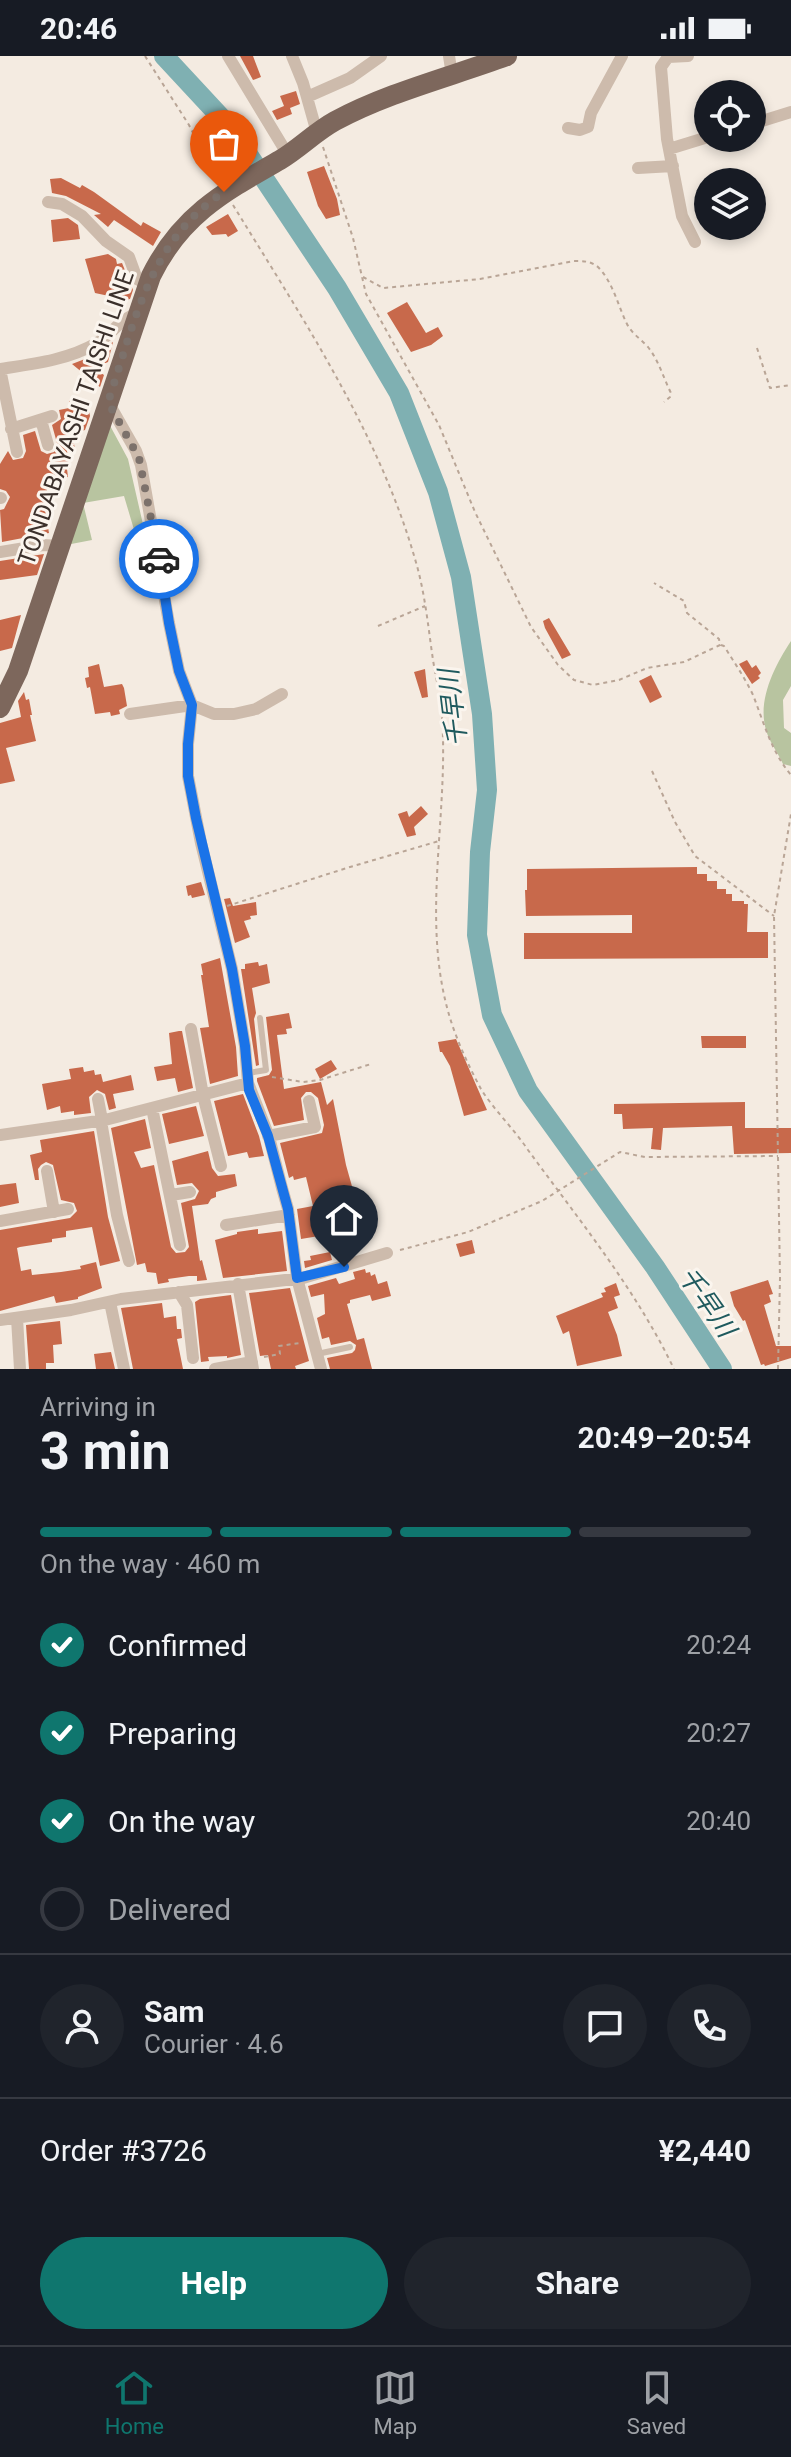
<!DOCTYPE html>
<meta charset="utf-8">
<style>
body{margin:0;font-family:Roboto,"Noto Sans JP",sans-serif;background:#20242c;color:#f1f3f6;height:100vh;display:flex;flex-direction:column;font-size:30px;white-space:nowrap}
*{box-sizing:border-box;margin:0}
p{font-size:26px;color:#9ea1a6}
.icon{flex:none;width:44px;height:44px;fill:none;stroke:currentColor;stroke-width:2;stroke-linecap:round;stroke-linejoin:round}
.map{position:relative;height:1313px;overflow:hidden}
.details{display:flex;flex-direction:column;background:#171b24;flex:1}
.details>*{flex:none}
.buttons{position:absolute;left:694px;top:24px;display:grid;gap:16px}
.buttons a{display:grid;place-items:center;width:72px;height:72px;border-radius:50%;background:#171b24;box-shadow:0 4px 12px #0003;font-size:40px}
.pin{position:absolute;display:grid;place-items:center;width:68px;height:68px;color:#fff;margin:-82px -34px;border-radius:50% 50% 50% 0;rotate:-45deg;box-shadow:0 0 8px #0007}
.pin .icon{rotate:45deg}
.courier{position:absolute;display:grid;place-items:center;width:80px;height:80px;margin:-40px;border:6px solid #1a73e8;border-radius:50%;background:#fff;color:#222;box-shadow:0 2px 10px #0007}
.head em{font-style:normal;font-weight:700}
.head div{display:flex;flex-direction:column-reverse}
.head{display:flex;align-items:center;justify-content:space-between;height:136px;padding:0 40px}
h1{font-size:52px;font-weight:700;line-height:60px}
.bar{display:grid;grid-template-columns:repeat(4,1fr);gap:12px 8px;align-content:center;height:96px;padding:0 40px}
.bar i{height:10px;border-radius:6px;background:#363941}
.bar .selected{background:#0f766e}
.bar p{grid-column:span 4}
.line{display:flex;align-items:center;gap:20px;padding:0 40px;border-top:2px solid #363941}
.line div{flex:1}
.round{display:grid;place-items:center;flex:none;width:84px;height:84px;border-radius:42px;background:#20242c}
ol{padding:0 40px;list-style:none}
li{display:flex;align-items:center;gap:24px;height:88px}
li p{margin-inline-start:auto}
li .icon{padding:8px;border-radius:50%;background:#0f766e;color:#fff;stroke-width:4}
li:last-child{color:#9ea1a6}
li i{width:44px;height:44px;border:4px solid #363941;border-radius:50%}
.primary-button{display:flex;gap:16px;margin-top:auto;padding:16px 40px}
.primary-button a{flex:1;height:92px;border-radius:48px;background:#0f766e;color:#fff;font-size:32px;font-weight:700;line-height:92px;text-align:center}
.primary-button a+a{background:#20242c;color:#f1f3f6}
.status{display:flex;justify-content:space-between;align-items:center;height:56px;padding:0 40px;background:#171b24;direction:ltr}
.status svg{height:22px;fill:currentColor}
.tab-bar{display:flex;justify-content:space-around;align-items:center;height:112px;border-top:2px solid #363941;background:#171b24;font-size:22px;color:#9ea1a6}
.tab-bar a{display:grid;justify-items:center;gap:4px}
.tab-bar .selected{color:#0f766e}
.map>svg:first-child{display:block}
</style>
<div class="status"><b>20:46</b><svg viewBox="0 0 49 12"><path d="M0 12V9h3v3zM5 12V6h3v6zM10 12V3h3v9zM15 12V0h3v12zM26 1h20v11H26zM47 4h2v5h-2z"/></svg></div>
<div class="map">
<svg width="791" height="1313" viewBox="0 0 791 1313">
<rect width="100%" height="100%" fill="#f4ebe1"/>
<!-- green -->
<path fill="#b8c4a0" d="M107,364l21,39 17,74h-10l-11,-37 -41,7 9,37 -26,5z
M791,585v45l-8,14 1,28 7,5v33l-8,-2c-5,-11 -14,-23 -17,-34 -9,-30 9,-65 25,-89z"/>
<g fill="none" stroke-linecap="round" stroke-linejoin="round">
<!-- river -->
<path stroke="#7fb0b2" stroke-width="20" d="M164,0l65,70 108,162 62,105 39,99 23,85 21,137 5,76 -7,62 -3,83 15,80 36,76 127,176 67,102"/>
</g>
<!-- building -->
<path fill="#c8694b" d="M240,0h13l8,21 -8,3z
M296,35l4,13 -10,4 2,6 -15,6 -5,-9 12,-5 -4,-10z
M324,110l13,33 3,16 -14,4 -8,-13 -11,-34z
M61,122l19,10 2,-3 12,7 47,34 2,-4 18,10 -8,14 -39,-26 -6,7 -14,-12 7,-1 -35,-18 -14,-3 -2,-14z
M228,158l10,17 -10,6 -2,-3 -14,1 -6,-8z
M68,162l10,7 2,14 -27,3 -2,-22z
M108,198l8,5 1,5 5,-1 11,27 -3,9 -13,3 -9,-4 1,-2 -14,-3 -10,-34z
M407,246l19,31 12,-6 5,9 -12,9 -20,7 -24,-39z
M113,286l-5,20 -14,6 10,7 -4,12 -28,-23 18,-7z
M82,342l2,9 4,-1 2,10 -5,14 -13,4 3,15 -8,2 3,18h-3l1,8 -21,3v12l-5,1 7,40 -47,9 -2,-32 4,-1 6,-12 -4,-6 -6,-2v-25l8,-13 5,9 10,-2 3,-7 -3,-16 12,-4 6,20 6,3 7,-2 3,-9 -5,-18 9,-6 -2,-9 10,-2v-7z
M44,498l-7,21 -37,5v-19z
M21,559l-9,33 -12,3v-31z
M549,562l22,37 -9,4 -17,-31 -2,-7z
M747,604l5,8 4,-3 5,8 -3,3 2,2 -8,6 -13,-20z
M99,608l5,23 18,-3 2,4 3,18 -8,4 1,4 -9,2 -1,-4 -15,2 -5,-27 -3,1 -2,-10 4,-1 -1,-10z
M425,613l3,28 -6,1 -8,-26z
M651,619l11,22 -12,6 -11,-22z
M24,636l2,8 3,-1 3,16h-2l6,26 -30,7 9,33 -15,3v-61l21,-6 -3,-16z
M421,750l7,8 -14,13 2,8 -9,2 -9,-23 9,-3 2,6z
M697,811v7h10v7h10v8h9v5h6v7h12v3h4l-1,28h21v26l-244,1v-26h108v-18l-106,1 -1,-26h2v-21z
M201,826l4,13 -13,3 -1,-3 -3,1 -2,-10z
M230,842l3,8 23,-4 1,13 -7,1 1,3 -7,2 6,16 -15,6 -11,-44z
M220,902l16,89 2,29 -28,8 -10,-56 9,-1 -8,-52h2l-2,-11z
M258,906l1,4 8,-2 3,19 -18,5 4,25 -2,6 5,46 -3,1 -15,-97h4v-5z
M289,957l3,15 -6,1 1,5 -10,1 7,54 37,-7 6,23 6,-6 13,66 9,32 5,-1 5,14 -5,1 6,15 -12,5 3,11 -28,8 -4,-15 -24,4 -4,-30 16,-3 -7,-29 -12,3 -1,-4 -4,2 -9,-35 42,-10 2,-8 -6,-27 -7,-6h-5l-5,6 3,22 -30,6 -17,-45v-3l12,-3 3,-5 -6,-53z
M179,975h3l11,57 -15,4 -3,-14 -18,3 -3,-14 18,-3 -3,-31z
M701,980h45v12h-44z
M456,983l31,71 -23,6 -14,-50 -8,-14h-2l-2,-10z
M331,1004l6,9 -17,10 -5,-10z
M83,1011l1,5 10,-2 1,5 6,-1 2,8 28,-7 3,15 -21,4 3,14 -7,2 -4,-16 -8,-4 -8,7 2,16 -17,2v-4l-13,2 -1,-7 -13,4 -5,-26 29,-5 -2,-10z
M243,1038l16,42 5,20 -15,2 -2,-6 -19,4 -14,-55z
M745,1046v26h46v25l-57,1 -2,-28 -69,2 -2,22 -10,-1 2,-21 -30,1 -1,-15h-8v-10z
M196,1050l8,30 -35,8 -7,-30z
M145,1063l6,29 -17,4 7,16 13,-3 17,82 5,6 9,-1 4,-5 -8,-44 14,-4 4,-8 -7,-8 -15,2 -5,-24 36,-10 4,17 6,8 17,-2 2,12 -21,6v5l-5,2 -3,5 -16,2 8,55 2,-1 5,20 -10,1v-5h-8l-21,3 1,3 -11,2 -2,-11 -9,-1 -2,-9 -8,2 -26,-137z
M94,1075l14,86 12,44 -20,5 -8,-39 -26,4v6l-14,2v3l-32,5 -3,1 4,23 10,-2 1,6 29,-3 20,-3 -1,-3 16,-4 6,26 -24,9v2l-22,4 -2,-7 -54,15v-81l70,-12 7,-7 -3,-8 -13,-3 -8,-35 -7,-3 -5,3 -3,4 1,11h-4l-5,-25 12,-3 -2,-12z
M16,1127l3,20 -19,4v-22z
M258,1173v5l24,-3 5,40 -64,7 -8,-38 22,-6v-2z
M472,1184l3,13 -15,4 -4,-13z
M330,1196l2,8 -27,8 -1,-7 7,-1 -1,-4z
M365,1213l1,4 4,-1 1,4 4,-2 3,10 9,-3 4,15 -19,5 -2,-6 -20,5v3l-3,1 10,36 7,-2 8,31h-42l-3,-11 25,-5 3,-3 1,-5 -6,-4 -19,4 -2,-8 -7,2 -5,-21 8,-4 -1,-20 -13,3 -3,-11 28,-8 3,6 16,-5 -2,-7z
M768,1224l5,14 -4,1 2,7 -7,3 12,41h15v12l-26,8 -1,-2 -3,1 -16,-45 -2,1 -9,-15 -4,-14z
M616,1227l4,12 -6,2 4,11 -10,4 9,23 5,21 -45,10 -8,-35 -6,3 -7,-18 47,-19 -2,-4 5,-1 -2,-4z
M290,1232l19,73 -14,5 1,3h-25l-3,-14 -8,1 -11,-63z
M231,1239l10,60 -14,3v-2l-19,1 1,4 -8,1 -6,-60 5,-3z
M162,1247l2,15 12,-2 1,13h4l1,9 -5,1 6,30h-50l-12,-61z
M60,1265l2,23 -9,1 1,18h-8v6h-17l-3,-44z
M111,1296l4,17h-19l-2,-15z"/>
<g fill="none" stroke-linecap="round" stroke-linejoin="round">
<!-- path -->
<path stroke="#b9a596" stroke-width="2" stroke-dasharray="4 4" stroke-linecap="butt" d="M145,0l44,69 28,54
M323,91l30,91 13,56 73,131 36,87 56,115 27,38 16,15 19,5 26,-5 28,-12 37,-6 36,-17 -1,-6 -32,-26 -3,-12 -30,-18
M233,149c68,111 146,228 182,354 10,33 13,67 18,101 3,19 8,38 9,57 7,100 -22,203 8,301 7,23 19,49 31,71 13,21 33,40 47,61 52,71 108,140 146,219
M363,221l20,11 97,-9 94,-18c9,0 17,0 24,6 15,15 20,39 29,57 5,10 14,15 21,23 11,14 15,30 23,46l-1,4 -6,5
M757,292l13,40 21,-3
M378,570l47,-20
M721,589l3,1c10,16 21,32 29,49 11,28 18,56 38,80
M652,715l23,51 20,34 79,60
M227,850l123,-39 89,-26
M272,1021l31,5 17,-2 51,-16
M400,1194l68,-18 74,-31 78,-49 25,5 133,-1
M264,1301l16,-3 -1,-8 21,-3
M778,1313l2,-91 -6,-362 17,-102"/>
<!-- lane -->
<path stroke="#cdbbac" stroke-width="6" d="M248,1017l18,-3 -6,-52
M317,1298l33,-7"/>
<!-- street -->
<path stroke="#cdbbac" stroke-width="12" d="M228,0l60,99
M292,0l11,27 14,50
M449,0l3,19
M688,0l-20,1 -7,10 6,72 15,77 13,26
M307,41l43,-19 31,-22
M752,68l39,-12
M568,72l12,2 8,-3 3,-14 31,-57
M669,93l39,-12
M638,112l35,-2
M48,146l14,2 20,12 24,25 23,16 8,22 11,6
M0,313c33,-5 68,-9 97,-26 15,-9 24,-25 41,-30
M0,313l17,83
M108,346l28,49 5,14 28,158 10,48 13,34 -4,39v32l13,67 31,126 13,77 3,37 21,54 13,51 6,21 9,69 24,91
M41,364l7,25
M11,373l41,-13
M0,442h1
M0,496l43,-7 17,1
M130,658l62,-9 22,9h20l22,-5 26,-15
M191,973l12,66 18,71
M98,1043l4,21
M152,1052l28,137
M101,1065l16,94 12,46
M0,1079l105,-15 143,-37
M268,1080l47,-9 -6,-26
M47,1115l7,41
M171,1139l19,-3
M0,1165l68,-12
M226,1169l63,-10
M238,1228l15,85
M179,1236l8,13 6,53
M110,1246l14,67
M17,1262l3,51
M0,1264l71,-10 50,-11 182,-21 84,-25
M215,1313l37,-7"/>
<!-- primary -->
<path stroke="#7d675c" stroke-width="20" d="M0,652l18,-37 133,-395c30,-61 73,-84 129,-116 20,-12 35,-28 55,-39 54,-29 115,-44 172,-65"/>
</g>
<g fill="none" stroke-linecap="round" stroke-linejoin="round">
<!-- done -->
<path stroke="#7c716b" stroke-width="8" stroke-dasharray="0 14.4" d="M159,503l-20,-101 -31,-56c27,-80 41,-161 116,-210"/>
<!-- route -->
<path stroke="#1a73e8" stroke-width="10" d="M159,503l10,64 10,48 13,34 -4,39v32l8,42 36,151 13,77 4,44 19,46 20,73 9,69 47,-11"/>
</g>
<g text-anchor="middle" stroke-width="6" stroke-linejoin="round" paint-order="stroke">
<!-- street labels -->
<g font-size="24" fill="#3b302b" stroke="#fbf5ee">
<text transform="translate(76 362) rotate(-71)" y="8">TONDABAYASHI TAISHI LINE</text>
</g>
<!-- water labels -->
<g font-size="26" font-style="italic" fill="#1f5a5e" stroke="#fbf5ee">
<text transform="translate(453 652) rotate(-97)" y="9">千早川</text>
<text transform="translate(707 1246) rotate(55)" y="9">千早川</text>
</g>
</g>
</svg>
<div class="buttons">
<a><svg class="icon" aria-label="locate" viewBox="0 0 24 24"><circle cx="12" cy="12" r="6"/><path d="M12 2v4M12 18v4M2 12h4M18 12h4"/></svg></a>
<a><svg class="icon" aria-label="layers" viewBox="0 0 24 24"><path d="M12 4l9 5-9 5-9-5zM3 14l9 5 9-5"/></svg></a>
</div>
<div class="pin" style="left:224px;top:136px;background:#ea580c"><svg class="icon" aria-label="bag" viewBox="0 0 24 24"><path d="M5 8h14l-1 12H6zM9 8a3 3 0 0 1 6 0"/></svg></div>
<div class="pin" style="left:344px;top:1211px;background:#1f2937"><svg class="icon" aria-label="home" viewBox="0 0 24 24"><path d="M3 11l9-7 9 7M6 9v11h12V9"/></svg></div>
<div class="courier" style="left:159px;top:503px"><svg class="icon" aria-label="car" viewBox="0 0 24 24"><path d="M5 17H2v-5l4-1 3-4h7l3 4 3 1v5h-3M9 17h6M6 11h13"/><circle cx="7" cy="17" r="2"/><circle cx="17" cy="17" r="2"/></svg></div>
</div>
<section class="details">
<div class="head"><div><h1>3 min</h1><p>Arriving in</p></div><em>20:49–20:54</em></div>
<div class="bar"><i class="selected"></i><i class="selected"></i><i class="selected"></i><i></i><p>On the way · 460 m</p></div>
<ol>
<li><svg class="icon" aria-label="check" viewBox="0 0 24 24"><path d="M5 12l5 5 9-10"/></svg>Confirmed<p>20:24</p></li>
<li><svg class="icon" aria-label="check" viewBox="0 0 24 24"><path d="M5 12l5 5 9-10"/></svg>Preparing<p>20:27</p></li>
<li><svg class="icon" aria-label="check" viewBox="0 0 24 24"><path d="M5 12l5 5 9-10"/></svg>On the way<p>20:40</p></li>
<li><i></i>Delivered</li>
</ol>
<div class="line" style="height:144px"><a class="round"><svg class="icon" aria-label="person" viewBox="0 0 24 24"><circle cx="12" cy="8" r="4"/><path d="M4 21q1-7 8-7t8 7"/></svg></a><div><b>Sam</b><p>Courier · 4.6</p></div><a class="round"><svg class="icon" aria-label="chat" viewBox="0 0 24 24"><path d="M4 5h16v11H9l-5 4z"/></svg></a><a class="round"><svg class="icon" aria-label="phone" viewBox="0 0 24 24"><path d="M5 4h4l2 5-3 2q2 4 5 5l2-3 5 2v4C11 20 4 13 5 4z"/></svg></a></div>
<div class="line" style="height:104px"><div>Order #3726</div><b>¥2,440</b></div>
<div class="primary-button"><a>Help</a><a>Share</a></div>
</section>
<nav class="tab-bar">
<a class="selected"><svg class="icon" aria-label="home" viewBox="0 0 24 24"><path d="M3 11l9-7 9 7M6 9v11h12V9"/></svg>Home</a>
<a><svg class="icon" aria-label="map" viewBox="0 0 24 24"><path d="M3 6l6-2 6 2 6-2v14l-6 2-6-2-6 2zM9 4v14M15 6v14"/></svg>Map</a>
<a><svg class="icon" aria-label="saved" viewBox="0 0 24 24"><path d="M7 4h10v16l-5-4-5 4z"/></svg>Saved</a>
</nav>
